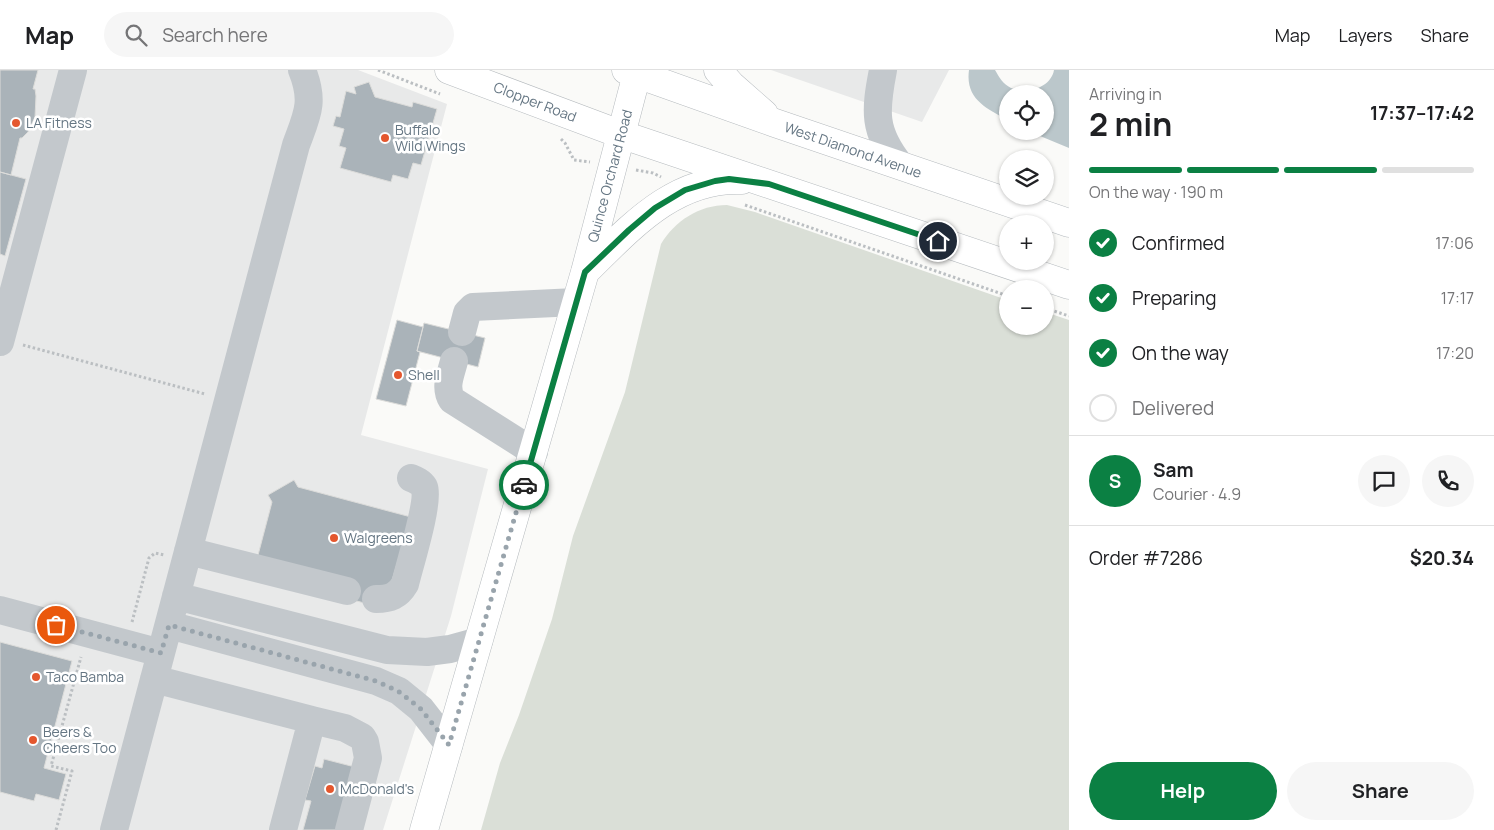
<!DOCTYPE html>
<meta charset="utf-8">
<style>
body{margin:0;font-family:Manrope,sans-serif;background:#f6f6f6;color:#202124;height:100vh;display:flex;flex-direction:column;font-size:19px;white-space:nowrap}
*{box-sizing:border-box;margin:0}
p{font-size:16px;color:#757577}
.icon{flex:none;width:28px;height:28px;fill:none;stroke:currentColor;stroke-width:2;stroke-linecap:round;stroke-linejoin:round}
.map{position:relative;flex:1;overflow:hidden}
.sheet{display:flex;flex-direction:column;background:#fff;width:425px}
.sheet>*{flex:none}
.controls{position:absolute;left:999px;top:15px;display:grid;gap:10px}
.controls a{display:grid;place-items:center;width:55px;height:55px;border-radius:50%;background:#fff;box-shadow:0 1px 4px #0004;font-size:25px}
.pin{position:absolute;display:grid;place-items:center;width:42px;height:42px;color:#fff;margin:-21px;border:2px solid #fff;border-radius:50%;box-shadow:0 1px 5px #0007}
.courier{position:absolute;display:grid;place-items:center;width:50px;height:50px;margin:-25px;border:4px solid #0b8043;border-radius:50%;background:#fff;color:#222;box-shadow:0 1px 6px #0007}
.summary em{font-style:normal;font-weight:700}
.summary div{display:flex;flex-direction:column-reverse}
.summary{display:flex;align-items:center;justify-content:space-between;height:85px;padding:0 20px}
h1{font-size:32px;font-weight:700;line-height:38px}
.bar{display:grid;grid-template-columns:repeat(4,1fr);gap:8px 5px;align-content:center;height:60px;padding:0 20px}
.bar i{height:6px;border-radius:4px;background:#e0e0e0}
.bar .active{background:#0b8043}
.bar p{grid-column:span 4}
.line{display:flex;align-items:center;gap:12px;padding:0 20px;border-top:1px solid #e0e0e0}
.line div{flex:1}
.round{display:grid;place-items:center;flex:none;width:52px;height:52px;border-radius:26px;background:#f6f6f6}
ol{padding:0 20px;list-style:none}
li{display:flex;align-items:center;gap:15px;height:55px}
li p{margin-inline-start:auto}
li .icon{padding:5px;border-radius:50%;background:#0b8043;color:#fff;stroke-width:4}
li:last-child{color:#757577}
li i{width:28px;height:28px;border:2px solid #e0e0e0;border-radius:50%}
.primary-button{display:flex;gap:10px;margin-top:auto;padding:10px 20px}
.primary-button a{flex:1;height:58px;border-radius:30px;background:#0b8043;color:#fff;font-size:20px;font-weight:700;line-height:58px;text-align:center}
.primary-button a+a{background:#f6f6f6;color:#202124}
header{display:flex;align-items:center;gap:30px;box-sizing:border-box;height:70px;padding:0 25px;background:#fff;border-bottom:1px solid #e0e0e0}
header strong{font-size:24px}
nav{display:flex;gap:28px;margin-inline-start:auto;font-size:18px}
.search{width:350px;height:45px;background:#f6f6f6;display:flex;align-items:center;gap:12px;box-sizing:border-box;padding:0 18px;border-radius:28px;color:#757577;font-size:19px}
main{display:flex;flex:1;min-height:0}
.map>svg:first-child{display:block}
</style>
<header>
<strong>Map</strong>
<div class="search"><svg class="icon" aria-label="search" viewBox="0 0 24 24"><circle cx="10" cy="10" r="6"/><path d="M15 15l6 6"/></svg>Search here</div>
<nav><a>Map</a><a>Layers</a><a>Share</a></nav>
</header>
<main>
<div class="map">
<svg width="1069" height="760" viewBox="0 0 1069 760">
<rect width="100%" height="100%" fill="#fafaf8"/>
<!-- built -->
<path fill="#e8e9e9" d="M0,0h358l89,34 -86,331 127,34 -37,147 -68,214h-383z
M771,0h178l-27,52z"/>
<!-- green -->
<path fill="#dadfd7" d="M727,135l28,7 252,88 1,26h37v-14l24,8v510h-588l19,-67 19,-48 33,-96 21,-83 52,-144 36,-148c14,-23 38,-39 66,-39z"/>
<!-- water -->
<path fill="#bbc7cb" d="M969,0h26c4,7 8,14 16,18 15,7 40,0 43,-18h15v78l-41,-17h17v-37h-37l-1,26c-21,-12 -42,-21 -38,-50z"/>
<!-- building -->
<path fill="#aab3b9" stroke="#dcdcda" d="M0,0h38l-5,19h2l1,7 -1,21 -7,15 -6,6h-2l-9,37 -11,-3z
M369,12l6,15 37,10 1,-5 24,7 -16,56 -8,-2 -5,16 -15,-4 -2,7 -51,-14 6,-20 -7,-2 5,-17 -11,-3 3,-10 4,1 6,-26 10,3 -2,-7z
M0,102l26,7 -21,77 -5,-2z
M397,250l26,7 -6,24 3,1 -14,54 -30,-7z
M424,253l61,15 -7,29 -61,-16z
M294,410l4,7 113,30 -23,77 -13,12 -29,-8 -89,-39 15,-57 -4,-7z
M0,572l72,19 -28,107 22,6 -7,26 -23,-6 -2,7 -34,-9z
M324,689l31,8 -15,63h-37l8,-29 -6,-1 10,-34 7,2z"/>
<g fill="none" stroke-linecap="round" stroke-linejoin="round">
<!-- major casing -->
<g stroke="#b5babe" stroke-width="29">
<path id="major" d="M449,0l171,64 449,151
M626,0l149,53 294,100
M718,0l13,15 33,29
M585,202c45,-44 89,-95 157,-92
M424,760l161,-558 53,-202"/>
</g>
<!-- path -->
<path stroke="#bbbfc2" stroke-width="3" stroke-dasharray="2.5 2.5" stroke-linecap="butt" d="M378,0l62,24
M561,69l4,4 9,17 16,2
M636,100l17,3 8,4
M745,135l263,91
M1045,238l24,8
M23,275l182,49
M132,552l17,-64 6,-5 9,2
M56,760l16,-59 -21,-5 30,-109"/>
<!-- minor -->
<path stroke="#c3c8cc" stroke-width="28" d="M883,0c-8,41 -10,61 17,95
M462,262l5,-19 6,-6 103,-5
M0,272l73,-272
M454,291c-3,13 -10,26 -2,39l82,52
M188,481l159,40
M176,526l211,54 40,2 23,-3 29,-8
M376,529c14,0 22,-3 29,-15 4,-17 25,-84 19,-97 -3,-5 -8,-7 -13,-9
M0,540l161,43
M169,555l207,56 23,10 22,18 28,36
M154,609l158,41 -29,110
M312,650l33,8 17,9 3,5 3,16 -19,72
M114,760l182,-685c11,-30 19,-43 6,-75"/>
<!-- major -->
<use href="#major" stroke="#fff" stroke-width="28"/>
</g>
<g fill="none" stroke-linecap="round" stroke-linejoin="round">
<!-- done -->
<path stroke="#99a4ac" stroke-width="5" stroke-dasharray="0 9" d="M56,555l105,28 8,-28 207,56 22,10 23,18 28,36 75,-260"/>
<!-- route -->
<path stroke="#0b8043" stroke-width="6" d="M524,415l61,-213 44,-42 26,-22 30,-18 30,-9 14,-2 40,5 169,57"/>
</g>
<!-- markers -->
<g fill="#e4572e" stroke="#fff" stroke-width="2">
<circle cx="16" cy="53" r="5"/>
<circle cx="385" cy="68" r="5"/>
<circle cx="398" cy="305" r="5"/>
<circle cx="334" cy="468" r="5"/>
<circle cx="36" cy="607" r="5"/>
<circle cx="33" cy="670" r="5"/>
<circle cx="330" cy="719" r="5"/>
</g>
<g text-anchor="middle" stroke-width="5" stroke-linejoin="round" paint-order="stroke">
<!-- street labels -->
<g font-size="14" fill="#657683" stroke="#fff">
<text transform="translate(535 32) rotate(21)" y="5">Clopper Road</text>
<text transform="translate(853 80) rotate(19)" y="5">West Diamond Avenue</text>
<text transform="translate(610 106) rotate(-75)" y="5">Quince Orchard Road</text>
</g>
<!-- poi labels -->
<g font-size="14" fill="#657683" stroke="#fff" text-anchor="start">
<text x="26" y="58">LA Fitness</text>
<text x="395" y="65">Buffalo<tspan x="395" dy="16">Wild Wings</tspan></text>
<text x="408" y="310">Shell</text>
<text x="344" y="473">Walgreens</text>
<text x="46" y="612">Taco Bamba</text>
<text x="43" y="667">Beers &amp;<tspan x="43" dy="16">Cheers Too</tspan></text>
<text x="340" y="724">McDonald's</text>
</g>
</g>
</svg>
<div class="controls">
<a><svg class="icon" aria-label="locate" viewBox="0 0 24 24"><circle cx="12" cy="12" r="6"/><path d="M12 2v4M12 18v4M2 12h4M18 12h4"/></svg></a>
<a><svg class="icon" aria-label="layers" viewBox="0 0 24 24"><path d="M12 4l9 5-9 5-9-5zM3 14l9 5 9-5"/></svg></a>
<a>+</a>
<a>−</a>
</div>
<div class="pin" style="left:56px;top:555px;background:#ea580c"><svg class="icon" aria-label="bag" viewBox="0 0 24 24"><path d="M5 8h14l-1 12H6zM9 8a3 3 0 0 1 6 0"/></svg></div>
<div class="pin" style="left:938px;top:171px;background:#1f2937"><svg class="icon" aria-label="home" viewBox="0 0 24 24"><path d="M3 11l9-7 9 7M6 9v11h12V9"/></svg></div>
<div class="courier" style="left:524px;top:415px"><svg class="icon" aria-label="car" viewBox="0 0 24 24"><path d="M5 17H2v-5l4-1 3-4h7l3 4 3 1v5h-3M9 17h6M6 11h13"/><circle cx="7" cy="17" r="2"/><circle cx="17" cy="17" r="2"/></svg></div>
</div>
<section class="sheet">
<div class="summary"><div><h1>2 min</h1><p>Arriving in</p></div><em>17:37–17:42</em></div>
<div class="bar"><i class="active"></i><i class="active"></i><i class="active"></i><i></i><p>On the way · 190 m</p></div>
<ol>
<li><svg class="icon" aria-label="check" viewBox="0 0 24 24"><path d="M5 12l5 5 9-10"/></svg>Confirmed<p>17:06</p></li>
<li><svg class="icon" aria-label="check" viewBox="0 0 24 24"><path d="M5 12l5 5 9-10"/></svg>Preparing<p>17:17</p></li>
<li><svg class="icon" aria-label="check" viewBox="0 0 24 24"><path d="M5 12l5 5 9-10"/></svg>On the way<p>17:20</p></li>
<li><i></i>Delivered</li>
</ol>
<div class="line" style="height:90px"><b class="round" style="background:#0b8043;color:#fff">S</b><div><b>Sam</b><p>Courier · 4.9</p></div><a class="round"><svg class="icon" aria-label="chat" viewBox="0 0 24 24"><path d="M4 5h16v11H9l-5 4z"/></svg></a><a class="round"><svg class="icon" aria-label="phone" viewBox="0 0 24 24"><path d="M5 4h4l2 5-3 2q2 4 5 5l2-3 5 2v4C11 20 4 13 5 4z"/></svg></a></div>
<div class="line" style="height:65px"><div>Order #7286</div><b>$20.34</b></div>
<div class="primary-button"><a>Help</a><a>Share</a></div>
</section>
</main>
